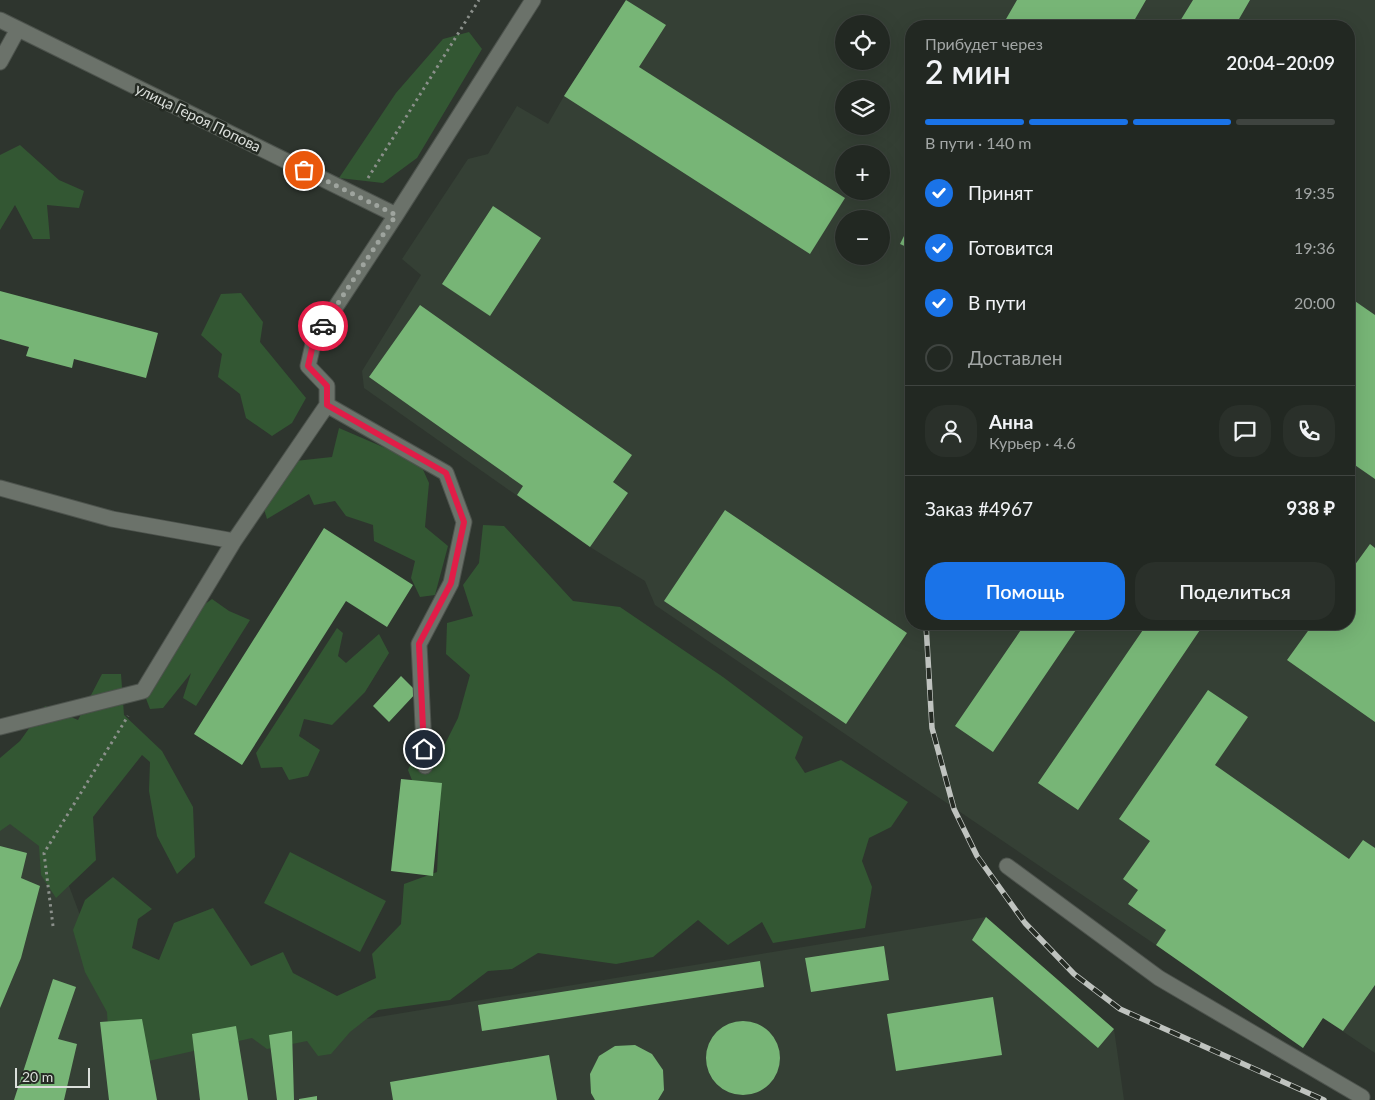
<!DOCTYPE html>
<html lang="ru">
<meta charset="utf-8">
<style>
body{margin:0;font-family:Lato,sans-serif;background:#2a302a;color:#f1f3f6;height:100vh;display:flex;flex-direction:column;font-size:19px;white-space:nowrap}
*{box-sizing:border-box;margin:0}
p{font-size:16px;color:#a2a6a5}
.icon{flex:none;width:28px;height:28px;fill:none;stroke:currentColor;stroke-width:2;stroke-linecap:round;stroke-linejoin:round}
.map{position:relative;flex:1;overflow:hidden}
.drawer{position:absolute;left:905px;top:20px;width:450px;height:610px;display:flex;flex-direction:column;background:#222822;border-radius:20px;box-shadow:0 5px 20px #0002,0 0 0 1px #3f4440}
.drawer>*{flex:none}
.controls{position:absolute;left:835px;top:15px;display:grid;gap:10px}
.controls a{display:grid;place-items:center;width:55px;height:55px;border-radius:50%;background:#222822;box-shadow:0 5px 20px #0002,0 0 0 1px #3f4440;font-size:25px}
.scale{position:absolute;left:15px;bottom:12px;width:75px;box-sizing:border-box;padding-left:5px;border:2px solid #dbdfdb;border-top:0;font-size:14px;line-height:18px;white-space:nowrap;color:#dbdfdb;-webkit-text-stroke:4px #252b24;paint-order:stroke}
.pin{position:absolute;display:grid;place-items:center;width:42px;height:42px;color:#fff;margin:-21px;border:2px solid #fff;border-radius:50%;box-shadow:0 1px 5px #0007}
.courier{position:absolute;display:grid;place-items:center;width:50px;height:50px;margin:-25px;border:4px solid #e11d48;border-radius:50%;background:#fff;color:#222;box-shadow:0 1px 6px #0007}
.headline em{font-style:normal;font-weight:600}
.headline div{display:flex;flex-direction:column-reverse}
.headline{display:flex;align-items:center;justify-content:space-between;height:85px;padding:0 20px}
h1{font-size:32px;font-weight:600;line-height:38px}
.bar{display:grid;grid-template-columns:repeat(4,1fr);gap:8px 5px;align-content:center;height:60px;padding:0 20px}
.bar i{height:6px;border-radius:4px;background:#3f4440}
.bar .on{background:#1a73e8}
.bar p{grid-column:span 4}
.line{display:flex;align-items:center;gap:12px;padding:0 20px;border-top:1px solid #3f4440}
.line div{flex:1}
.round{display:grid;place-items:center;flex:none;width:52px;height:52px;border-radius:20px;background:#2a302a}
ol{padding:0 20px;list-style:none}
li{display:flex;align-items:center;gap:15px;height:55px}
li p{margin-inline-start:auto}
li .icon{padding:5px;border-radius:50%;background:#1a73e8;color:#fff;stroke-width:4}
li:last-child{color:#a2a6a5}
li i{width:28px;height:28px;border:2px solid #3f4440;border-radius:50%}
.cta{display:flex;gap:10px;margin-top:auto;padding:10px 20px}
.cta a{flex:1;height:58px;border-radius:20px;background:#1a73e8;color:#fff;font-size:20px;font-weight:600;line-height:58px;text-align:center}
.cta a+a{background:#2a302a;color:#f1f3f6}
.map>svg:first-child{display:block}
</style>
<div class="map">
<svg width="1375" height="1100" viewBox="0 0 1375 1100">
<rect width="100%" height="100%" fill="#2e352e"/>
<!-- built -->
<path fill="#354035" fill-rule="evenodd" d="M626,0h749v1053l-52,-35 -20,30 -147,-103 -501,-340 -10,-24 -55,-34 -226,-159 -2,-17 59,-96 -19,-16 66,-100 20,-5 29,-48 31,18 16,-28zM844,24h37v37h-37zM911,26h438v598h-438zM844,89h37v37h-37zM844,154h37v37h-37zM844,219h37v37h-37z
M0,814l54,32 59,157 156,32 717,-118 128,112 10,71h-1124z"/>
<!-- green -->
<path fill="#335733" d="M469,32l13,17 -65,109 -34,25 -44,-5 57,-85 47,-54z
M20,145l39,35 25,11 -5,17 -32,-3 3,34h-17l-18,-34 -15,25v-75z
M241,293l22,29 -3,20 46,56 -14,25 -20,13 -26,-18 -6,-24 -22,-17 4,-23 -21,-19 20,-41z
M339,428l81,35 9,20 -4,44 23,19 -13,49 -15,2 -9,-19 4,-17 -41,-20 -1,-16 -27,-9 -11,-15 -21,4 -5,-11 -42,25 -4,-13 32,-45 37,-4z
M483,525l21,1 69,75 47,6 103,70 80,60 -8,21 10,15 36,-13 67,42 -17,25 -22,11 -7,23 10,26 -7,41 -92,15 -11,-21 -34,23 -30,-25 -45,37 -37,7 -78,-11 -26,16 -24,2 -38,29 -72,10 -28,22 -19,22 -13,2 -11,-15 -40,8 -15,-11 -117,26 -26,-20 -2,-32 -22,-40 -12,-42 12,-30 28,-23 39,32 -14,10 -6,29 27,12 15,-37 39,-15 38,58 32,-14 10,21 44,23 39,-18 -4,-24 29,-30 3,-40 33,-12 3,-61 -23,-18 -9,-23 10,-22 22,6 18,-36 12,-43 -24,-21 1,-31 26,-7 -10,-31 16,-22z
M212,599l17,12 21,9 -54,86 -13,-8 8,-25 -28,35 -13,1 -5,-13 37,-75z
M337,628l6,5 -5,23 8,7 33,-29 10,19 -24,39 -33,33 -28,-6 -5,17 21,14 -12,26 -19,4 -7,-13 -21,1 -5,-15z
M102,674h19l3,41 38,36 31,56 2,50 -18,17 -20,-38 -8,-45 1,-29 -8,-7 -49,62 3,43 -40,38 -15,-23 -2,-29 -29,-22 -10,7v-73l20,-17 25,-35 33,14z
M290,852l96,49 -26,51 -96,-49z"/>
<!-- building -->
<path fill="#77b576" d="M626,0l40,25 -27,42 206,131 -35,56 -246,-158z
M1017,0h129l-15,26h-129z
M1193,0h57l-15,26h-58z
M493,206l48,32 -51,78 -48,-32z
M911,222v27l-11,-5z
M0,291l158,42 -12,45 -72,-19 -2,9 -46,-12 3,-9 -29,-8z
M1349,297l26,18v164l-26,-18z
M420,305l212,150 -19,27 15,11 -38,54 -73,-52 6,-9 -154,-109z
M725,510l182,123 -61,91 -182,-123z
M324,528l89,57 -26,42 -41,-26 -104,164 -48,-31z
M1370,544l5,4v174l-88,-62 26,-36h36v-51z
M1025,624h55l-87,128 -38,-26z
M1147,624h57l-126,186 -40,-27z
M401,676l16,16 -28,30 -16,-16z
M1208,690l40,27 -33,48 134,94 14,-19 12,8v137l-32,46 -20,-13 -20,30 -147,-103 10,-15 -38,-26 10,-14 -15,-11 27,-38 -31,-22z
M401,779l41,4 -9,93 -42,-5z
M0,846l27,7 -6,25 19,8 -19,72 -21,50z
M986,917l128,112 -16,19 -126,-108z
M884,946l5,34 -78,12 -6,-34z
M760,961l4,26 -282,44 -4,-26z
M53,979l23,8 -18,52 19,5 -13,56h-50z
M993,997l9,58 -106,16 -9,-57z
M142,1019l15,81h-48l-9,-78z
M706 1058a37 37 0 1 1 74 0a37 37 0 1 1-74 0Z
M236,1026l12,74h-48l-8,-66z
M292,1031l2,69h-17l-8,-65z
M635,1045l17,9 11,16 1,20 -6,10h-63l-4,-7 -1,-19 9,-18 16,-10z
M549,1055l8,45h-164l-3,-18z
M317,1096v4h-18v-1z"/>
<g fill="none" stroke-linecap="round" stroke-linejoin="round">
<!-- minor casing -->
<g stroke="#4d534d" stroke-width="17">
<path id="minor" d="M0,20l396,195
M0,62l18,-33
M0,488l112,31 122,22
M0,727l143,-36 91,-150 93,-136
M425,766l-6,-122 32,-61 13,-61 -18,-49 -119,-68v-19l-19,-20 6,-26 82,-125 137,-215
M1007,866l152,112 203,119 -2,3"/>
</g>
<!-- path -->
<path stroke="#8b908b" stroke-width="3" stroke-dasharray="2.5 4" stroke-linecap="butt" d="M368,178l111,-178
M53,926l-9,-73 84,-137"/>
<!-- minor -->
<use href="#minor" stroke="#6b726a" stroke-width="15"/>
<!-- rail casing -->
<g stroke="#bfc3bf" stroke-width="5.5">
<path id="rail" d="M926,624l6,104 22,81 23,47 48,67 49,51 46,35 204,91"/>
</g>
<!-- rail -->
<use href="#rail" stroke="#252b24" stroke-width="4" stroke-dasharray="11" stroke-linecap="butt"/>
</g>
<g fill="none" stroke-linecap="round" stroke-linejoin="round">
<!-- done -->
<path stroke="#9ea49e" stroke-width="5" stroke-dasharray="0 9" d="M304,170l92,45 -73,111"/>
<!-- route -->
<path stroke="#e11d48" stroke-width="6" d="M323,326l-9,14 -6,26 19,20v19l119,68 18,49 -13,61 -32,61 5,105"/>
</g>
<g text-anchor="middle" stroke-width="5" stroke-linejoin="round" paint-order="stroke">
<!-- street labels -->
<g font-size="15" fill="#dbdfdb" stroke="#252b24">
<text transform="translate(198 118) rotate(26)" y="5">улица Героя Попова</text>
</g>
</g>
</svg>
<div class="controls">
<a><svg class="icon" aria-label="locate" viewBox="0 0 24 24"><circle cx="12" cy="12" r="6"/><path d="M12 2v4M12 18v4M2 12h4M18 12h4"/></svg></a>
<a><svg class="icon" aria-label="layers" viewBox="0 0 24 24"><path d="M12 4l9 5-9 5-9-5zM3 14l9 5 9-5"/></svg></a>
<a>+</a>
<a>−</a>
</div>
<div class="scale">20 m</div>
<div class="pin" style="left:304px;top:170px;background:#ea580c"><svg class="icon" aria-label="bag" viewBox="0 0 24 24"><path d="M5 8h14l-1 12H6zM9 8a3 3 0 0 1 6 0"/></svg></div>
<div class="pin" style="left:424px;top:749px;background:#1f2937"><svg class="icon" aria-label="home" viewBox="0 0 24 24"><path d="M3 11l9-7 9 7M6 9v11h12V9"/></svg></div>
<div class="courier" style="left:323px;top:326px"><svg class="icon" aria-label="car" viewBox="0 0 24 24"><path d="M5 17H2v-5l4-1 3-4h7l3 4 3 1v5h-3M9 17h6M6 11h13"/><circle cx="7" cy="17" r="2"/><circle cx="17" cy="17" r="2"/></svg></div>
<section class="drawer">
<div class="headline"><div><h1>2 мин</h1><p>Прибудет через</p></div><em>20:04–20:09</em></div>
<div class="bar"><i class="on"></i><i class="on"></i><i class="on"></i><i></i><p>В пути · 140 m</p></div>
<ol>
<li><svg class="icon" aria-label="check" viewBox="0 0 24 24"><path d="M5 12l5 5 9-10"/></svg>Принят<p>19:35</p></li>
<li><svg class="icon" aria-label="check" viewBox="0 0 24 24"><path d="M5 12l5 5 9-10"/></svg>Готовится<p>19:36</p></li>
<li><svg class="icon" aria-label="check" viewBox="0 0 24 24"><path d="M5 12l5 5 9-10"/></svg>В пути<p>20:00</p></li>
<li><i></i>Доставлен</li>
</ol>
<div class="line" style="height:90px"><a class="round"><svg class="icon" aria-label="person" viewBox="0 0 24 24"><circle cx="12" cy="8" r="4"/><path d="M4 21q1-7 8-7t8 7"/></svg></a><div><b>Анна</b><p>Курьер · 4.6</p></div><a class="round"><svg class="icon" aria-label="chat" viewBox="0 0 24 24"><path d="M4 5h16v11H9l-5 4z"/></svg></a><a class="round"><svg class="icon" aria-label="phone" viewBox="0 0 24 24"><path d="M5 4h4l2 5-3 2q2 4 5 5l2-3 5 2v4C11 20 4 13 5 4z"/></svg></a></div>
<div class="line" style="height:65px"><div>Заказ #4967</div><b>938 ₽</b></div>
<div class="cta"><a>Помощь</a><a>Поделиться</a></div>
</section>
</div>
